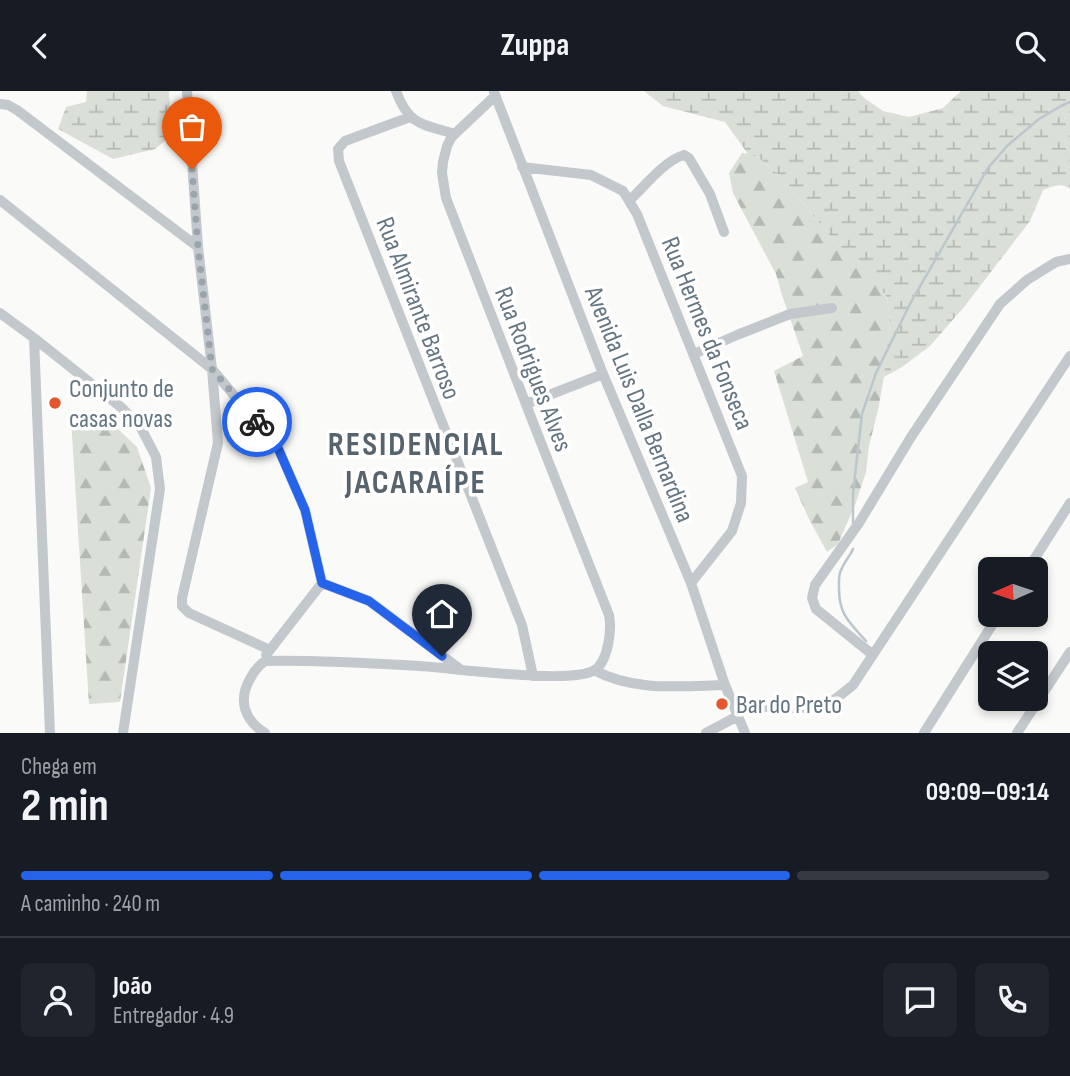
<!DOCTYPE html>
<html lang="pt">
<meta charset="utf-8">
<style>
body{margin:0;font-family:"Sofia Sans Condensed",sans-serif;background:#20242c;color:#f1f3f6;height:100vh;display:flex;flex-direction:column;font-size:26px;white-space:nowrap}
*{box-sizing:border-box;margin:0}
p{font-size:23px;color:#9ea1a6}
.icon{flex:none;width:38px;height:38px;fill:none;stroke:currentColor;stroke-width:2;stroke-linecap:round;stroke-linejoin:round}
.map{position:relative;height:642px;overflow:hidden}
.sheet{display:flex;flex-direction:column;background:#171b24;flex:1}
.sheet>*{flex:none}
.needle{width:46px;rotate:267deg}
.fabs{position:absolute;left:978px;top:466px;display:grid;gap:14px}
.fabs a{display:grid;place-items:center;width:70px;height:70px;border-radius:10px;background:#171b24;box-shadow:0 4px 10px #0003;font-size:35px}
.pin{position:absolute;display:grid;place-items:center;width:60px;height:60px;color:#fff;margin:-72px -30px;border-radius:50% 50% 50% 0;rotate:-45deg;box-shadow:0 0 7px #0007}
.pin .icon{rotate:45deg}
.courier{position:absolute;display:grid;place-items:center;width:70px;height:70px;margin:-35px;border:5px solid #2563eb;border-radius:50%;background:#fff;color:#222;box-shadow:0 2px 9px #0007}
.head em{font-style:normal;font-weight:700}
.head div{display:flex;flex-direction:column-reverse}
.head{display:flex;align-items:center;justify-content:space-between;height:119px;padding:0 21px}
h1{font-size:46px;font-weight:700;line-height:52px}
.bar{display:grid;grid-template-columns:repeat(4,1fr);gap:10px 7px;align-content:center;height:84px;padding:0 21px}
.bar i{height:9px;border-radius:5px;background:#363941}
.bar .on{background:#2563eb}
.bar p{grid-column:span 4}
.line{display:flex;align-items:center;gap:18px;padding:0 21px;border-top:2px solid #363941}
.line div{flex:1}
.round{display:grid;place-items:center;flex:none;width:74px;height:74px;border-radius:10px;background:#20242c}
header{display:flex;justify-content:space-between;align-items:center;height:91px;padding:0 21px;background:#171b24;font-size:32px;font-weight:700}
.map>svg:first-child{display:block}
</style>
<header><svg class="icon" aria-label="back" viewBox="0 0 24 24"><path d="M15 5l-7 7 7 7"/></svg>Zuppa<svg class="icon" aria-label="search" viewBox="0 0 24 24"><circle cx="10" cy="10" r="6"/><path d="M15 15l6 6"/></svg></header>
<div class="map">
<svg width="1070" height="642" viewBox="0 0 1070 642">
<defs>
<pattern id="forest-firs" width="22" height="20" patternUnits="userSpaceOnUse" patternTransform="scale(1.75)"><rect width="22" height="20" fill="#dadfd7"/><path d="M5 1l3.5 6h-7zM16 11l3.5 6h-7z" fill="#b4b9b4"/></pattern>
<pattern id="wetland-marsh" width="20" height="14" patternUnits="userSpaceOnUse" patternTransform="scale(1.75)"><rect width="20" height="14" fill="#dadfd7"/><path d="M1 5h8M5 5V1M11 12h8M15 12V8" fill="none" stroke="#b4b9b4"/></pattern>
</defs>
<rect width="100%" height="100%" fill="#fafaf8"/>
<!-- forest -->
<path fill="url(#forest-firs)" d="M742,62l12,1 27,23 61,73 29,22 16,27 3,24 -4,43 -8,44 -9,36 -3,26 -11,33 -17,39 -11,8 -17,-31 -15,-33 13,-6 -34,-111 29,-15 -21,-61 -6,-21 -43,-81 -4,-20z
M101,322l36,34 14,41 -31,214 -31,2 -18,-285z"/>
<!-- wetland -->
<path fill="url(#wetland-marsh)" d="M87,0h82l2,45 -16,13 -42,10 -55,-30 8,-22 20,-5z
M644,0h214l6,7 19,13 26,6 34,-9 18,-17h109v98c-9,-7 -17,-3 -27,1l-13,31 -66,86 -34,39 -28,21 -18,10 6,-54 -3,-25 -16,-25 -29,-23 -61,-73 -27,-23h-6l-23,-32 -62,-16z"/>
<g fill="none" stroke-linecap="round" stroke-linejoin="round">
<!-- stream -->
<path stroke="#bbc7cb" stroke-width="2.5" d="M853,432v-30l9,-79 14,-41 35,-71 77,-134 19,-22 32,-27 22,-13 9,-4
M853,458c-3,7 -8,12 -11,19 -4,6 -3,14 -3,21 0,26 11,34 27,52"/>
<!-- minor -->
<path stroke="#c3c8cc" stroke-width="10" d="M187,0l11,156 14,122 6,74 -36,155v8l7,7 81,37
M396,0c13,35 26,33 59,43
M494,1l109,282 88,209 34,102 20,48
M0,13l8,1 9,5 181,137
M410,26l-65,24 -7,8 1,12 183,464 11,51
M522,76l69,8 32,16 14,23 105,262 -1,27 -9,28 -41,52
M0,109l212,169 66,79 27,62 17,73
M629,110c15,-14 36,-41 55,-46l5,3 21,36 14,38
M0,222l34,25 88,70 19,20 15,29 4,32 -37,244
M34,247l16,395
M694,263l43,-19 53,-21 42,-6
M526,313l77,-30
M1028,478l42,-66
M322,492l47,18 91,68
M266,564l56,-72
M873,564l-57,-46 -4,-11 3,-13 44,-62 52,-86 89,-133 27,-24 29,-18 14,-3
M594,579c40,22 88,16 131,15
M733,612c30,4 63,9 93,1 9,-3 19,-13 27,-19l217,-329
M265,642c-21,-13 -27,-33 -15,-54 4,-8 8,-13 15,-18 51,-1 103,2 155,5 33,2 151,19 175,4 13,-9 17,-40 14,-55l-73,-185 -90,-232 -4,-25 1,-11 4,-16 4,-8 9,-9 35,-33
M706,642l32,-17
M924,642l75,-119
M1017,642l53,-81"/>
</g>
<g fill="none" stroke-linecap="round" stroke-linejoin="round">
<!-- done -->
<path stroke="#99a4ac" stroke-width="7" stroke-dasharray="0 12.6" d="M192,78l6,78 14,122 45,53"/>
<!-- route -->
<path stroke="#2563eb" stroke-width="9" d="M257,331l21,26 27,62 17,73 47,18 73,55"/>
</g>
<!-- markers -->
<g fill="#e4572e" stroke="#fff" stroke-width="2.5">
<circle cx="55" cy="312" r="7"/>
<circle cx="722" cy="613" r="7"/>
</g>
<g text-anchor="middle" stroke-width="7" stroke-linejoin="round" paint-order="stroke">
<!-- street labels -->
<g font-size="26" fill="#657683" stroke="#fff">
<text transform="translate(419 217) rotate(69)" y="9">Rua Almirante Barroso</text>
<text transform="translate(708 242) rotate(68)" y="9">Rua Hermes da Fonseca</text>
<text transform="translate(534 278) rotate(69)" y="9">Rua Rodrigues Alves</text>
<text transform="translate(640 313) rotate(68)" y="9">Avenida Luis Dalla Bernardina</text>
</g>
<!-- poi labels -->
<g font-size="26" fill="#657683" stroke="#fff" text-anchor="start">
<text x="69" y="306">Conjunto de<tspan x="69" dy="30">casas novas</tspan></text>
<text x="736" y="622">Bar do Preto</text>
</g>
<!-- district labels -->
<g font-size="33" font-weight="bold" letter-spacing="2" fill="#57646e" stroke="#fff">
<text x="416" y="364">RESIDENCIAL<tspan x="416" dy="38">JACARAÍPE</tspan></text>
</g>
</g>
</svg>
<div class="fabs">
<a><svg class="needle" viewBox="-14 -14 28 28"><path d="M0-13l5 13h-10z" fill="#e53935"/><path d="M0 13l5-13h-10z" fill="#9ea1a6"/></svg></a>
<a><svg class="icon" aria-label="layers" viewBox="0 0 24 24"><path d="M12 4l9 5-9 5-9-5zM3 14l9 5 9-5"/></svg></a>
</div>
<div class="pin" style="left:192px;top:78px;background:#ea580c"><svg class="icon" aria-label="bag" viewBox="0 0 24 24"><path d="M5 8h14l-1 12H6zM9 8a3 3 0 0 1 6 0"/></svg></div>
<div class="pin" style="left:442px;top:565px;background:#1f2937"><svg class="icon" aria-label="home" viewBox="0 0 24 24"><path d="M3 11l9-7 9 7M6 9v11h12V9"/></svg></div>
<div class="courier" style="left:257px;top:331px"><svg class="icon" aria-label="bike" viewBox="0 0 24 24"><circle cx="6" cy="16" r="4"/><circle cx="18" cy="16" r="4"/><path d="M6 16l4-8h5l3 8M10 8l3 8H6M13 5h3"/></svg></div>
</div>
<section class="sheet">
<div class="head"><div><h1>2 min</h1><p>Chega em</p></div><em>09:09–09:14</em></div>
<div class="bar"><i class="on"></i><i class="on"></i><i class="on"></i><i></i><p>A caminho · 240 m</p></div>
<div class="line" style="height:126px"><a class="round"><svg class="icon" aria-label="person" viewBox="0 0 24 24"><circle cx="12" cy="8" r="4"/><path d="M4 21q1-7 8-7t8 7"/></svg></a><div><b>João</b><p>Entregador · 4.9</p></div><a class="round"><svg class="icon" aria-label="chat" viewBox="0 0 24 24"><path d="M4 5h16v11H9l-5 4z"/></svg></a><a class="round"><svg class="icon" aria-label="phone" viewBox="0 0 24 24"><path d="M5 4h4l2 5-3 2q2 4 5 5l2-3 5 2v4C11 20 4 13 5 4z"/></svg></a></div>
</section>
